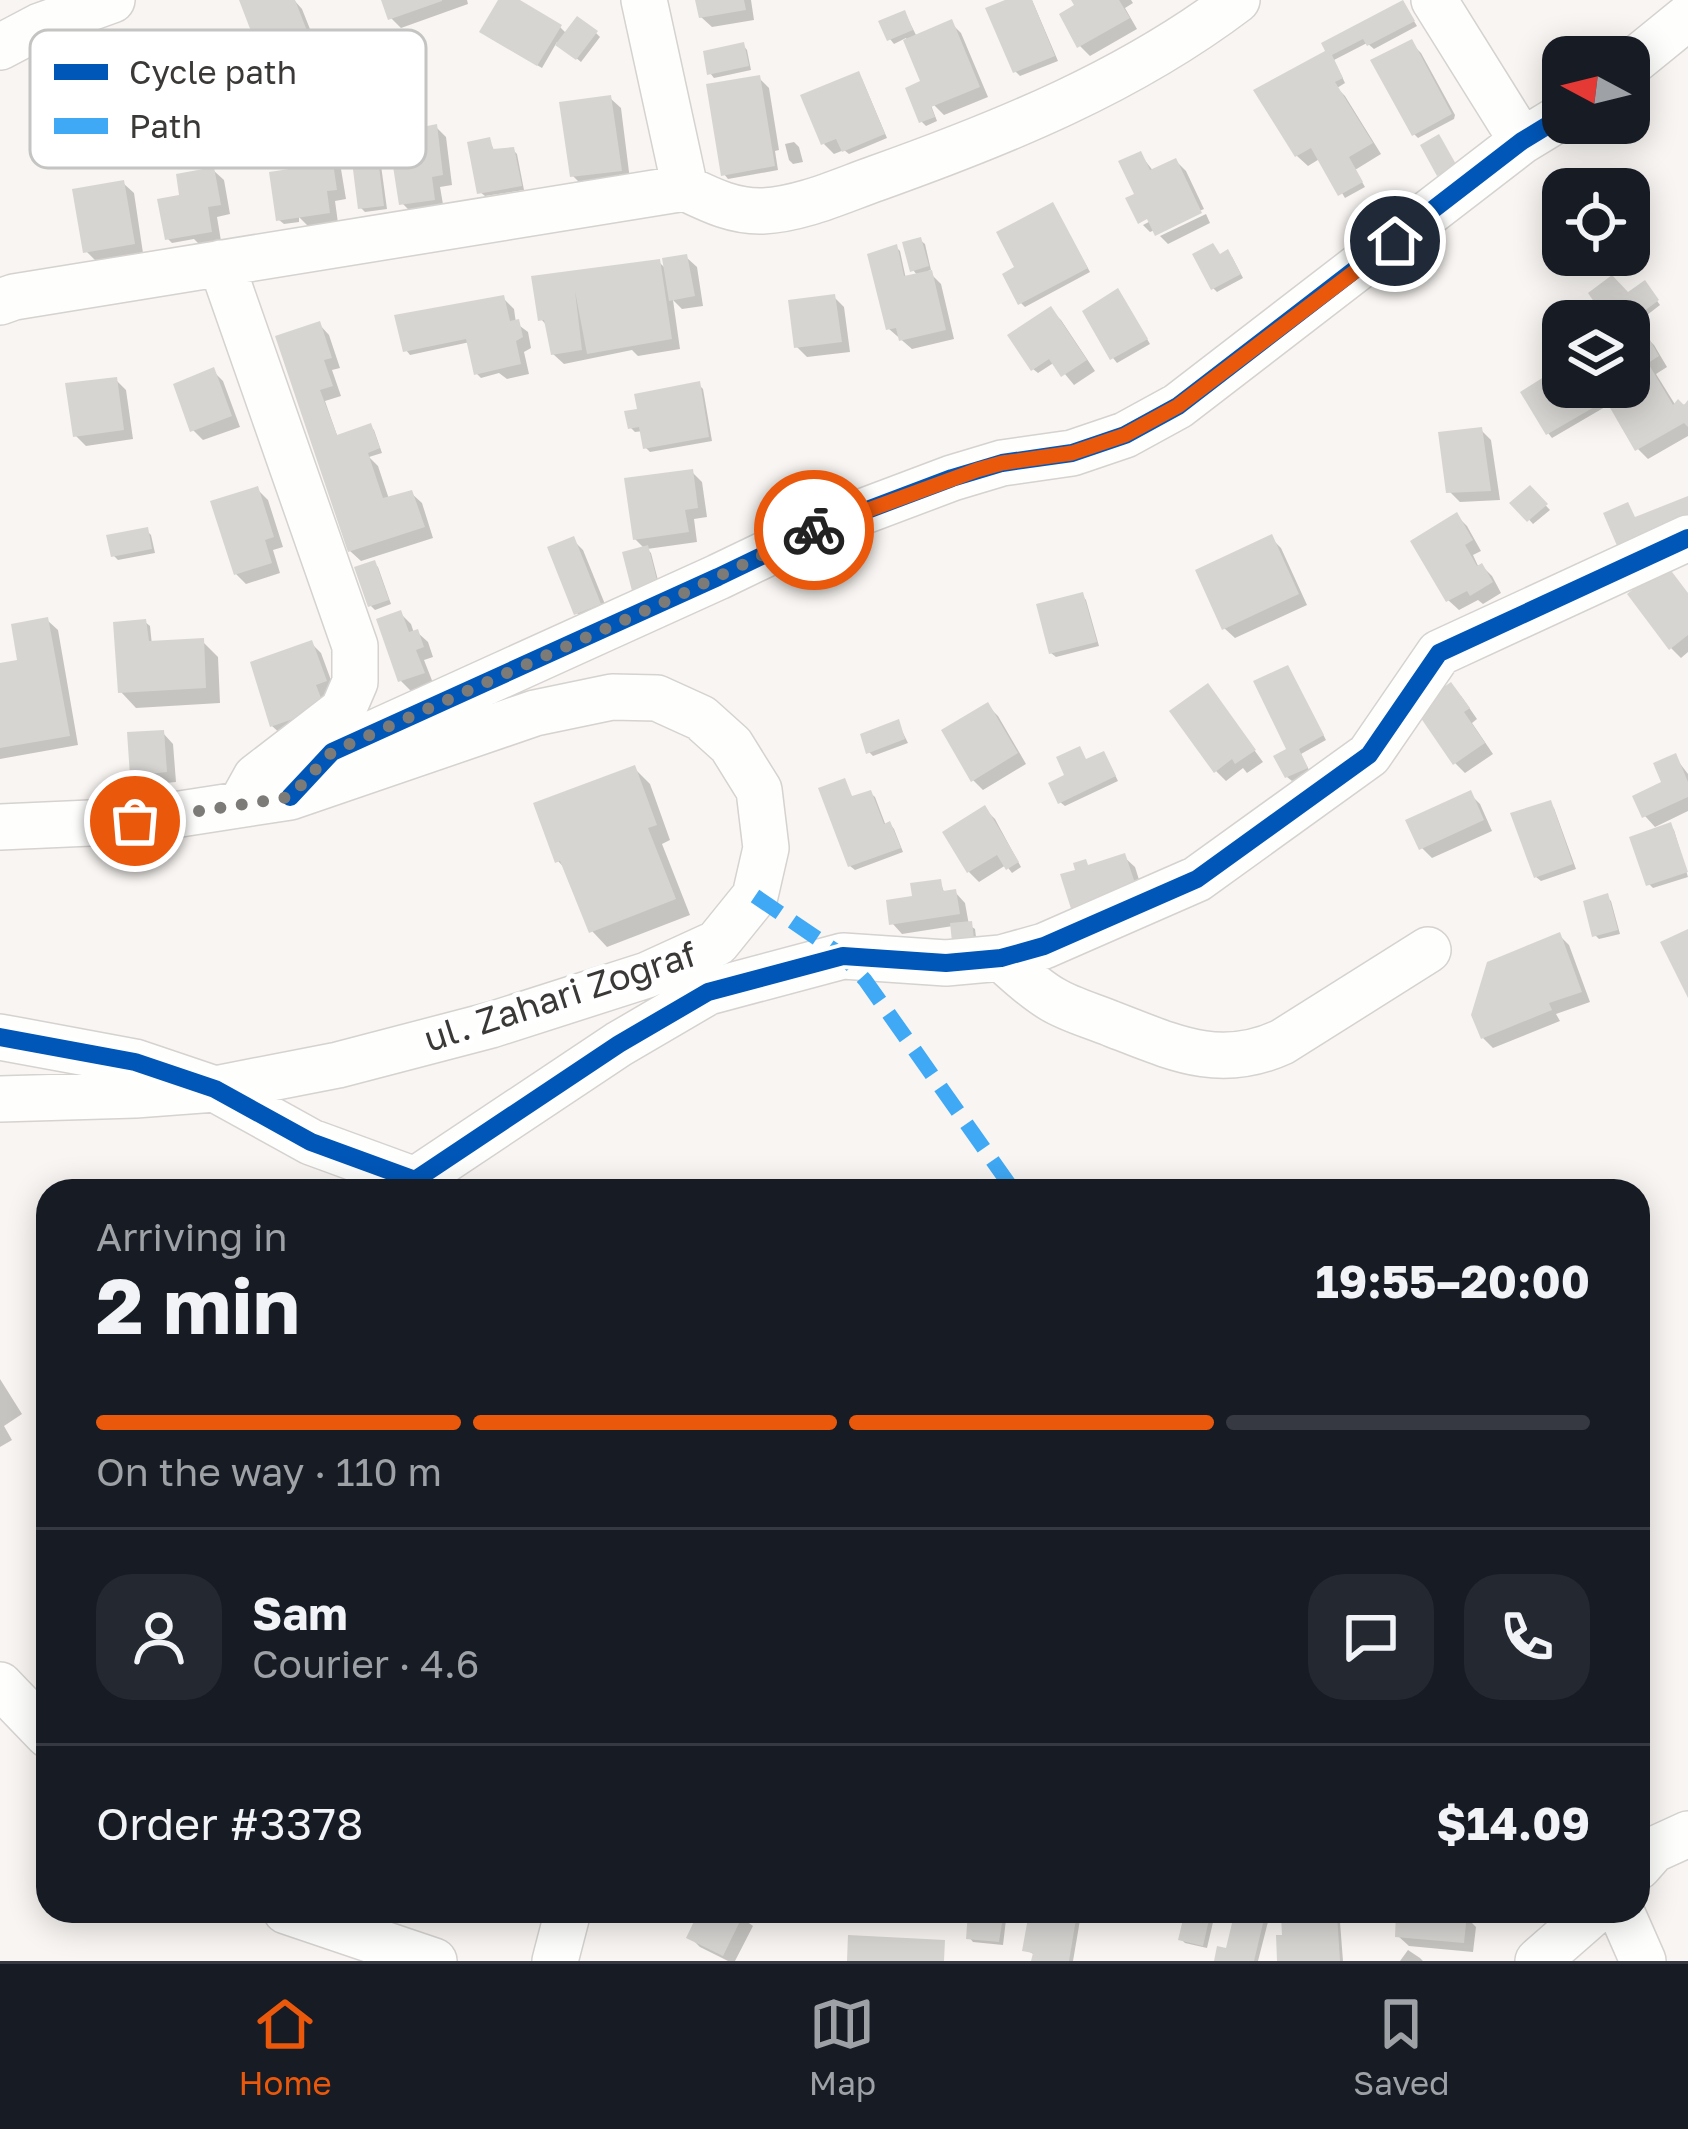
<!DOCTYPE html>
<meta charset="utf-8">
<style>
body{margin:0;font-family:"Golos Text",sans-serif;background:#242831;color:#f1f3f6;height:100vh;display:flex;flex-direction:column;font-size:45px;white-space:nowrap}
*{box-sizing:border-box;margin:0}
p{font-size:39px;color:#9ea1a6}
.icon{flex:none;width:66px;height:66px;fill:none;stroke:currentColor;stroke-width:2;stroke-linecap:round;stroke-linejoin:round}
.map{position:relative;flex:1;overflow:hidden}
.sheet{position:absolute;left:36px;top:1179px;width:1614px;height:744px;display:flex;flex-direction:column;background:#171b24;border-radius:36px;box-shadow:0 6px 30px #0003}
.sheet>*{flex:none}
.needle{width:78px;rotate:277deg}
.buttons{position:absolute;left:1542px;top:36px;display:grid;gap:24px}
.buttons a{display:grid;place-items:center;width:108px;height:108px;border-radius:24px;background:#171b24;box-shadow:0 6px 30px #0003;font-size:60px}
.pin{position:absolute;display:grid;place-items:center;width:102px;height:102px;color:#fff;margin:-51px;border:6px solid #fff;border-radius:50%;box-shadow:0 3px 12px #0007}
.courier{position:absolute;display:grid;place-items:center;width:120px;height:120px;margin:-60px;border:9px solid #ea580c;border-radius:50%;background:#fff;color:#222;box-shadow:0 3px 15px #0007}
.headline em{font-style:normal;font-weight:700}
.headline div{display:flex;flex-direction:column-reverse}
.headline{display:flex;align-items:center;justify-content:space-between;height:204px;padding:0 60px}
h1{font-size:78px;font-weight:700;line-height:90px}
.bar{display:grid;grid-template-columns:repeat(4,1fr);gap:18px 12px;align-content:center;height:144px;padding:0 60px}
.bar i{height:15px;border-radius:9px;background:#363941}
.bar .on{background:#ea580c}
.bar p{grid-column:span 4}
.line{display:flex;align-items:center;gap:30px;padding:0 60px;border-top:3px solid #363941}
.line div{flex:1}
.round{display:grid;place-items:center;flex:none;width:126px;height:126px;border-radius:36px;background:#242831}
.tab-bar{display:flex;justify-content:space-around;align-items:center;height:168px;border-top:3px solid #363941;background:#171b24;font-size:33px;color:#9ea1a6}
.tab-bar a{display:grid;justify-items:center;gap:6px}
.tab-bar .on{color:#ea580c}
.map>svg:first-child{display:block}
</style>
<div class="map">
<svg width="1688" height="1961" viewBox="0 0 1688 1961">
<rect width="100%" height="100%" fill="#f8f5f2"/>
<!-- shadow -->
<path fill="#0003" d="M242,0h52l8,9 29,73 -44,17 -10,-10z
M384,0h83l1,4 -67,24 -10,-10z
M502,0h12l46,27 7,7 29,-1 4,4 -19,25 -24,-20 -15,26 -55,-32z
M698,0h53l3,20 -42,7 -11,-10z
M1013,0h19l26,61 -38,15 -5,-5z
M1075,0h56l2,3 -8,5 12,21 -47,27 -10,-10 -2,-40z
M1406,8l11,18 -43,23 -7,-6 -33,17 11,23 -8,5 8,8 36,58 -26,16 10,17 -20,11 -24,-40 -13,8 -11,-10 -39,-64z
M905,13l12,24 34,-14 10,10 27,64 -44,18 -15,-15 8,21 -11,5 -5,-5 8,-27 -23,-56 -12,6 -4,-5z
M1411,43l10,10 34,62 -1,4 -36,19 -4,-4z
M743,45l4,5 4,20 -37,8 -4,-5z
M759,78l10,10 10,62 -4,1 3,19 -50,9 -4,-5z
M862,79l25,59 -38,16 -5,-4 -10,4 -10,-10z
M610,98l11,10 9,72 -47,6 -10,-10z
M436,127l10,10 6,48 -12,2 4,23 -32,3 -10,-10z
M489,140l6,12 18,-2 4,4 7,36 -39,6 -5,-4z
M794,142l5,5 4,15 -10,2 -4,-4 -4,-16z
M376,154l4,4 7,51 -22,3 -4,-4z
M1140,154l14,18 22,-11 10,10 18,38 -54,23 -7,-7 19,-10 -24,-19z
M331,159l10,10 5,30 -11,2 3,22 -29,4 -10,-10v5l-15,2 -5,-4z
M213,170l11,10 6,34 -13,3 4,24 -21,4 -6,-6 -22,4 -4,-4 15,-41z
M123,183l11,10 9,60 -47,8 -10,-10z
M1056,210l34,62 -65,35 -4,-4 -2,-35z
M1206,214l4,9 -42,21 -8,-8z
M920,240l5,4 6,26 -3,1 13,13 13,55 -42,10 -23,-20 7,-82 4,4 6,28 12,-3 -5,-6z
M686,257l11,10 6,39 -21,3 -9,-9 7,49 -42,7 -6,-6 -68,14 -11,-10 -5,-27 -7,-8 -7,-41 125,-16 8,8z
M1221,257h11l11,21 -26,14 -4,-4z
M1648,288l12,17 -31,24v-8h-18z
M1122,296l28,48 -33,19 -4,-5z
M834,297l10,10 6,45 -43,5 -10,-10z
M503,298l11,11 2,14 12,9 3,16 -7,4 5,22 -22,5 -8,-6 -18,5 -4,-4 -7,-32 -60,13 -4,-5z
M1050,310l11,10 34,51 -21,14 -19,-23 -17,11 -5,-4z
M319,324l10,11 11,33 -8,2 9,26 -16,5 13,37 32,-12 4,4 8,23 -13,4 9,9 11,33 22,-6 11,10 11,35 -72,23 -11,-10 -71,-213z
M1644,335l10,10 13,22 -11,7 20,32 12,-2v32l-40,23 -10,-10 -36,-62h27v-50l6,3z
M1563,368v19h29l13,20 -53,31 -4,-5z
M213,371l10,10 17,46 -37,13 -10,-10z
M116,380l10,10 7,49 -47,7 -10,-10z
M699,385l4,4 9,52 -62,11 -4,-4 -3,-17 -8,1 -4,-4z
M1481,430l10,10 9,60 -40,2 -11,-11z
M692,472l10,10 5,35 -13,2 3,23 -50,7 4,4 9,35 -21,5 6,-44 -10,-10z
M257,489l11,11 15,47 -10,3 7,23 -34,11 -10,-10z
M1530,489l20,21 -17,14 -19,-21z
M1457,516l10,10 14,25 -8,4 6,13 3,-2 10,10 9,17 -18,11 -5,-4 -19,10 -11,-10z
M147,531l4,4 4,18 -37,7 -4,-4z
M1271,538l10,10 26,57 -72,33 -11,-10z
M573,540l10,10 26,64 -22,10 -10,-11z
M374,563l4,4 13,37 -16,6 -4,-4z
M1688,594v58l-7,6 -10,-10z
M1082,595l4,5 13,46 -43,11 -5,-4z
M401,614l10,10 3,9 3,-1 11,10 5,15 -9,3 9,23 -22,8 -10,-10z
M47,620l11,10 20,115 -78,14v-93l20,-4z
M145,622l5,4 2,19 50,-4 16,16 2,46 -84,5 -15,-16z
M311,643l10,10 14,38 -10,4 8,23 -50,18 -11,-10z
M1291,673l35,67 -25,14 9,18 -18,9 -5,-4z
M1208,687l55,75 -16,11 -4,-5 -17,13 -10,-10z
M1461,696l16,23 -5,4 21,31 -28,19 -10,-10z
M987,705l11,11 28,48 -43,26 -10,-10z
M898,723l10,20 -35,13 -4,-4z
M163,733l10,11 3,38 -32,3 -11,-11z
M1079,750l8,12 20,-3 11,22 -53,25 -5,-4z
M1675,757l13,17v37l-33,16 -10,-11 20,-32z
M634,768l16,16 20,56 -8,4 28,71 -83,32 -15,-16 -25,-60 -9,-10z
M844,782l9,17 17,-6 5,4 11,29 4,-2 4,5 9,23 -48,18 -5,-4z
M1470,794l10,10 12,27 -60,27 -10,-10z
M1550,804l4,4 22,61 -35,12 -5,-4z
M985,809l10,10 26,48 -9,6 -6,-8 -27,17 -10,-10z
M1670,826l4,4 14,47 -35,11 -4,-4z
M1124,857l11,10 11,35 -56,-34z
M940,882l5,12 10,-2 10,11 4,22 6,4 4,32 -26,-35 -51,8 -10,-11z
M1607,897l4,4 9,33 -21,5 -4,-4z
M1559,935l10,10 21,57 -34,12 4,7 -67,27 -10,-10z
M0,1379l22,35 -18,12 8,14 -12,7z
M703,1911h29l21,15 -18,35h-7l-28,-14 -10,-10z
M971,1911h36l-4,34 -30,-3 -4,-5z
M1045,1911l31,5 4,4 -7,41h-39l1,-6 -9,-5 16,-26z
M1188,1911h12l14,7 -7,30 -22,-5 -4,-4z
M1228,1911h39l3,3 -12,47h-41l11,-9 7,-31 -8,-6z
M1399,1911l67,6 10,10 -3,25 -64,-6 -11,-10z
M1336,1917l4,5 3,39h-62l5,-23z
M1408,1950l12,8 3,3h-23z"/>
<!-- building -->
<path fill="#d7d5d2" d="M239,0h56l28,72 -49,19z
M381,0h61v1l-54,19z
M498,0h22l42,25 -25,41 -58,-34z
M695,0h49l2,10 -47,8z
M1005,0h27l23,56 -42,17 -28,-65z
M1071,0h48l11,18 -53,30 -18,-34 15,-9z
M1403,0l12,21 -48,25 -4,-7 -31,16 11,23 -8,4 38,61 -24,14 14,25 -25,14 -27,-48 -16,9 -42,-67 72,-39 -4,-8z
M905,10l8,20 -26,11 -9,-20z
M577,16l21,15 -22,29 -21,-15z
M952,19l28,68 -49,20 4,10 -16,6 -14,-35 15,-7 -17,-41z
M1412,39l40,75 -40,22 -42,-76z
M744,42l5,24 -42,9 -4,-24z
M859,71l26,63 -43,18 -6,-13 -15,6 -21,-50z
M760,75l15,91 -54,10 -15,-92z
M611,95l11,76 -52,6 -11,-75z
M437,124l6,51 -11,2 3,23 -36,5 -11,-71z
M1439,134l18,32 -20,10 -17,-31z
M490,137l3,12 21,-2 8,39 -45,8 -10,-52z
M377,151l7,55 -26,3 -7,-55z
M1141,151l9,19 26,-12 26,55 -47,23 -8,-17 -9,5 -13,-26 9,-4 -16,-33z
M332,156l5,34 -10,1 3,22 -54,8 -7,-49 20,-3 -1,-7z
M214,167l7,38 -13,2 4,25 -47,8 -8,-41 22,-4 -3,-21z
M124,180l11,64 -52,9 -11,-64z
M1053,202l35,66 -70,37 -16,-31 12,-7 -18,-35z
M921,237l8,29 -19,6 -8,-30z
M1213,243l7,11 8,-5 13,25 -30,16 -19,-36z
M897,244l7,32 28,-6 14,60 -47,11 -3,-13 -10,2 -19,-76z
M687,254l8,42 -26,5 -7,-43z
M660,259l12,80 -85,15 -12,-63 7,59 -31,5 -7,-35 -6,1 -7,-45z
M1612,275l16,17 17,-12 14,20 -28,21h-24l-19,-28z
M1118,288l30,51 -38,21 -28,-49z
M835,294l7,48 -48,6 -6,-48z
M504,295l6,26 9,-2 4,18 -7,4 5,23 -47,11 -8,-36 -63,13 -9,-37z
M1051,306l36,54 -26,17 -12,-18 -18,12 -24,-36z
M320,321l12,37 -8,2 9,26 -13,4 17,45 34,-12 9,25 -12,5 15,45 29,-8 13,37 -77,25 -73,-216z
M1645,331l14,25 -11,7 25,42 5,-6 6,6 4,-5v27l-4,-4 -49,28 -37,-64h31v-53l6,3z
M1563,365v22h30l10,15 -57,33 -26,-43z
M214,367l18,49 -42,16 -17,-48z
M117,377l7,53 -51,7 -8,-54z
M700,381l9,56 -66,12 -4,-22 -11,2 -4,-18 13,-2 -3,-15z
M1482,427l9,64 -45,2 -8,-61z
M693,469l5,39 -13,2 4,22 -56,8 -9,-62z
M1530,485l18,19 -21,18 -18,-19z
M258,486l16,51 -9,3 7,23 -38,12 -24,-74z
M1688,496v30l-67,29 -18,-42 25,-11 7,15z
M1457,512l16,28 -8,5 12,21 5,-3 11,19 -23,14 -3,-5 -21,11 -36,-61z
M148,527l4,22 -41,8 -5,-22z
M1272,534l27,60 -77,36 -27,-60z
M574,536l27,68 -27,11 -27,-68z
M648,545l10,39 -26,7 -10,-39z
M375,560l14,40 -21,7 -14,-40z
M1666,564l22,29v42l-19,15 -42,-56z
M1083,592l14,50 -48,12 -13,-50z
M401,610l8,22 9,-3 6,18 -8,3 9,23 -27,9 -22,-63z
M48,617l22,119 -70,12v-85l17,-3 -6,-36z
M146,619l3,22 55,-3 2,50 -88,5 -5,-71z
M312,640l15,41 -11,4 9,23 -55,19 -20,-65z
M1288,665l36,70 -25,14 9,19 -23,10 -12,-22 13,-7 -33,-68z
M1451,682l19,26 -6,4 21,31 -32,22 -39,-57z
M1208,683l48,67 -21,14 -3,-5 -18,14 -45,-62z
M988,702l30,51 -47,29 -30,-52z
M899,719l6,20 -39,15 -6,-20z
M164,730l3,42 -37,4 -3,-44z
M1080,746l6,13 18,-8 12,25 -58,28 -10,-21 16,-8 -8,-18z
M1676,753l12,29v15l-46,21 -10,-22 29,-14 -8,-19z
M635,765l22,60 -9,3 28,71 -87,34 -29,-72 -5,2 -22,-60z
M845,778l7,18 19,-6 13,34 6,-3 11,27 -53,19 -30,-79z
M1471,790l13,30 -65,30 -14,-30z
M1551,800l22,64 -39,14 -24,-65z
M985,805l34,57 -13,8 -9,-15 -30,18 -25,-41z
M1671,822l17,50 -42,14 -17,-49z
M1125,853l13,39 -65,23 -13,-41 15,-4 -2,-7 13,-4 2,6z
M941,879l2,12 13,-2 4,25 -71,11 -3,-25 26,-4 -2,-13z
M1608,893l10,37 -26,7 -9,-36z
M972,921l4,37 -22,2 -4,-37z
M1688,929v69l-28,-56z
M1560,932l22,60 -33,11 3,7 -71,29 -10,-24 16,-53z
M699,1911h40l5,2 -21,43 -37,-18z
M968,1911h36l-5,31 -33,-3z
M1042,1911l35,2 -8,48h-38l2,-8 -11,-2 6,-33 12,2z
M1185,1911h26l-8,35 -25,-6z
M1225,1911h41l-12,50h-40l3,-15 9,2 7,-29 -9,-3z
M1396,1911l71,3 -3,29 -69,-6z
M1337,1914l3,47h-63l-1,-26h6l-1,-19z
M848,1935l97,5 -1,21h-97z"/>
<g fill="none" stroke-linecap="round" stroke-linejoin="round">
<!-- minor casing -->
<g stroke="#d5d2d0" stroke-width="48">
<path id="minor" d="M644,0l41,188
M1434,0l88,141
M0,47l40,-21 72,-26
M1629,65l59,-48
M221,263l134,383v36l-12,28 -87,67 -15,27
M0,302l14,-5 671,-109c25,12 49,24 78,23 39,-2 77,-20 114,-33 126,-45 252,-96 360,-178
M298,788l34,-36 386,-175 104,-50 130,-49 50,-15 70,-10 53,-18 53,-29 344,-265 41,-25
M0,827l135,-6 155,-24 245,-84 77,-16 45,1 44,20 30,27 28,45 7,58 -11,48 -38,47 -70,32 -156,50 -153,40 -123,24 -80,6 -135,4
M1001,958c16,14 32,30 51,41 18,11 41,17 60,25 60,23 107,47 170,18l146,-92
M0,1037l135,25 80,27 96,53 104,38 204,-136 89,-52 135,-36 103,7 55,-5 43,-12 153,-67 172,-124 70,-102 249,-115
M0,1685l48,50
M1638,1867l15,-17 35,-16
M286,1911l148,50
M1621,1911l22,50
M555,1961l13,-50
M1538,1961l57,-50"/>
</g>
<!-- minor -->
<use href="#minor" stroke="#fefefd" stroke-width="45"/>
<!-- quiet -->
<path stroke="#3fa9f5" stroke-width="15" stroke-dasharray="30 15" stroke-linecap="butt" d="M755,896l88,60 22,24 149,211"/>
<!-- cycleway casing -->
<g stroke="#fff" stroke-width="26">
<path id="cycleway" d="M290,797l42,-45 386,-175 104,-50 130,-49 50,-15 70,-10 53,-18 53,-29 344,-265 41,-25
M0,1037l135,25 80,27 96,53 104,38 204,-136 89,-52 135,-36 103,7 55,-5 43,-12 153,-67 172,-124 70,-102 249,-115"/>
</g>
<!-- cycleway -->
<use href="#cycleway" stroke="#0057b8" stroke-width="18"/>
</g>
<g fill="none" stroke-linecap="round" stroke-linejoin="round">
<!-- done -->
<path stroke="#7d7b78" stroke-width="12" stroke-dasharray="0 21.6" d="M135,821l155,-24 42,-45 348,-157 134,-65"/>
<!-- route -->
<path stroke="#ea580c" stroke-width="15" d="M814,530l163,-60 25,-7 70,-10 53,-18 53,-29 217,-165"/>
</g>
<g text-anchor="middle" stroke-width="10" stroke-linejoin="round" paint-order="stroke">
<!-- street labels -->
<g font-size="36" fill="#3b3937" stroke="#fff">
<text transform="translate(560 996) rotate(-18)" y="13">ul. Zahari Zograf</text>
</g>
</g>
<!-- legend -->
<rect x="30" y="30" width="396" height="138" rx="18" fill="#fff" stroke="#c4c4c3" stroke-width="3"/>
<rect x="54" y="64" width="54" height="16" fill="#0057b8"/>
<rect x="54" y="118" width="54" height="16" fill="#3fa9f5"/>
<g font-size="33" fill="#3b3937">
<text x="129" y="84">Cycle path</text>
<text x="129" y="138">Path</text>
</g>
</svg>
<div class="buttons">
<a><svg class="needle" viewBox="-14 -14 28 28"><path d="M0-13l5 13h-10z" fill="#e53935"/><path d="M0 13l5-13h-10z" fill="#9ea1a6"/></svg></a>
<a><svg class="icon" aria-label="locate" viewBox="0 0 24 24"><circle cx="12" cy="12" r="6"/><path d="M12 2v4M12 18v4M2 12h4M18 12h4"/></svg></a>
<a><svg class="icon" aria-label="layers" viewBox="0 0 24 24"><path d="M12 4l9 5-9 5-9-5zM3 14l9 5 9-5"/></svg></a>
</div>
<div class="pin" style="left:135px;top:821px;background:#ea580c"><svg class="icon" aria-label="bag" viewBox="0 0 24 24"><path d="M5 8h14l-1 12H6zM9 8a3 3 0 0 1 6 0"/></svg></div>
<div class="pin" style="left:1395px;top:241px;background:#1f2937"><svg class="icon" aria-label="home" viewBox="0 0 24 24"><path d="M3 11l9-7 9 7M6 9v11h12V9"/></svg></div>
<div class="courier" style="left:814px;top:530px"><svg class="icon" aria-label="bike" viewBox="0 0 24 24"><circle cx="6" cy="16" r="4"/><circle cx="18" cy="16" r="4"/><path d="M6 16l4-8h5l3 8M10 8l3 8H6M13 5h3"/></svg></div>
<section class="sheet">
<div class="headline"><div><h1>2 min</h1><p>Arriving in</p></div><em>19:55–20:00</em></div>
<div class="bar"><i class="on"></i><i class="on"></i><i class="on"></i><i></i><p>On the way · 110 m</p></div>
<div class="line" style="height:216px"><a class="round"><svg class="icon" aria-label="person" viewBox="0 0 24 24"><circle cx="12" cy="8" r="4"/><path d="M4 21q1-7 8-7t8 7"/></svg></a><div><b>Sam</b><p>Courier · 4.6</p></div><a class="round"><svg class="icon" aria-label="chat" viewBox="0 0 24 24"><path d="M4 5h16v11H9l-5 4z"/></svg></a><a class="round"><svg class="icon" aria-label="phone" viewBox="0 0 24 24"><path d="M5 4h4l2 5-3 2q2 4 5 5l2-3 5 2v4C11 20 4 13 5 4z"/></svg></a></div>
<div class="line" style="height:156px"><div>Order #3378</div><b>$14.09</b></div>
</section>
</div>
<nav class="tab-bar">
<a class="on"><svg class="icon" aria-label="home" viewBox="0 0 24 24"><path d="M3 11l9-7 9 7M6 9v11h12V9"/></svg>Home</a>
<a><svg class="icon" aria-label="map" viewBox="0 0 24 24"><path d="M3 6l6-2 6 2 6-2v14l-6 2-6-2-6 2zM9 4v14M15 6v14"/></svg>Map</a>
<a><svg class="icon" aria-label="saved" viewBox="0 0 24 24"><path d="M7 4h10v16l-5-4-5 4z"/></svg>Saved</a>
</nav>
